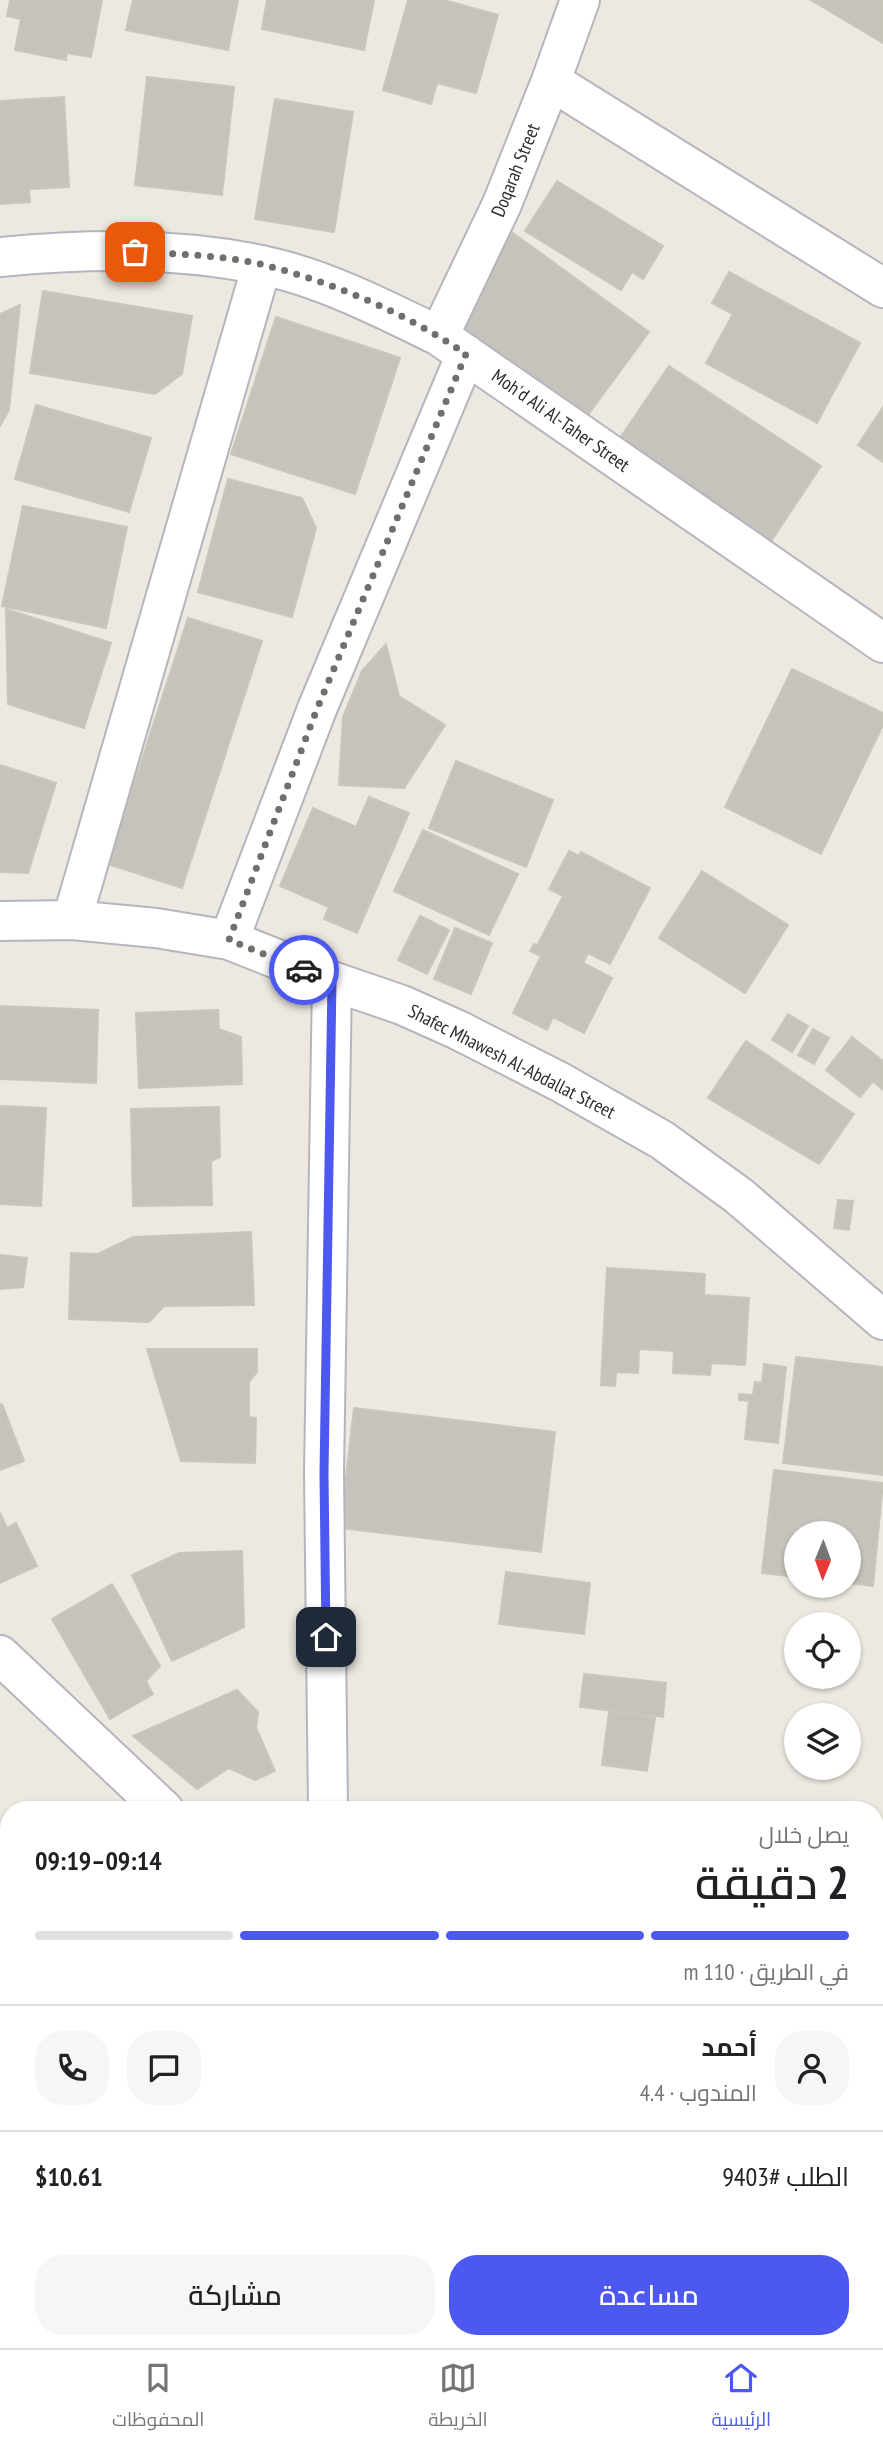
<!DOCTYPE html>
<html lang="ar">
<meta charset="utf-8">
<style>
body{margin:0;font-family:"PT Sans Narrow",Cairo,sans-serif;background:#f6f6f6;color:#202124;direction:rtl;height:100vh;display:flex;flex-direction:column;font-size:26px;white-space:nowrap}
*{box-sizing:border-box;margin:0}
p{font-size:23px;color:#757577}
.icon{flex:none;width:38px;height:38px;fill:none;stroke:currentColor;stroke-width:2;stroke-linecap:round;stroke-linejoin:round}
.map{position:relative;flex:1;overflow:hidden;direction:ltr}
.drawer{position:absolute;left:0px;top:1801px;width:884px;height:548px;display:flex;flex-direction:column;background:#fff;border-radius:28px 28px 0 0;box-shadow:0 2px 5px #0004;direction:rtl}
.drawer>*{flex:none}
.needle{width:46px;rotate:181deg}
.buttons{position:absolute;left:784px;top:1521px;display:grid;gap:14px}
.buttons a{display:grid;place-items:center;width:77px;height:77px;border-radius:50%;background:#fff;box-shadow:0 2px 5px #0004;font-size:35px}
.pin{position:absolute;display:grid;place-items:center;width:60px;height:60px;color:#fff;margin:-30px;border-radius:14px;box-shadow:0 4px 10px #0006}
.courier{position:absolute;display:grid;place-items:center;width:70px;height:70px;margin:-35px;border:5px solid #4c58ef;border-radius:50%;background:#fff;color:#222;box-shadow:0 2px 9px #0007}
.head em{font-style:normal;font-weight:600}
.head div{display:flex;flex-direction:column-reverse}
.head{display:flex;align-items:center;justify-content:space-between;height:119px;padding:0 35px}
h1{font-size:46px;font-weight:600;line-height:52px}
.bar{display:grid;grid-template-columns:repeat(4,1fr);gap:10px 7px;align-content:center;height:84px;padding:0 35px}
.bar i{height:9px;border-radius:5px;background:#e0e0e0}
.bar .active{background:#4c58ef}
.bar p{grid-column:span 4}
.line{display:flex;align-items:center;gap:18px;padding:0 35px;border-top:2px solid #e0e0e0}
.line div{flex:1}
.round{display:grid;place-items:center;flex:none;width:74px;height:74px;border-radius:28px;background:#f6f6f6}
.cta{display:flex;gap:14px;margin-top:auto;padding:14px 35px}
.cta a{flex:1;height:80px;border-radius:28px;background:#4c58ef;color:#fff;font-size:28px;font-weight:600;line-height:80px;text-align:center}
.cta a+a{background:#f6f6f6;color:#202124}
.menu{display:flex;justify-content:space-around;align-items:center;height:98px;border-top:2px solid #e0e0e0;background:#fff;font-size:19px;color:#757577}
.menu a{display:grid;justify-items:center;gap:4px}
.menu .active{color:#4c58ef}
.map>svg:first-child{display:block}
</style>
<div class="map">
<svg width="883" height="2348" viewBox="0 0 883 2348">
<rect width="100%" height="100%" fill="#ede9e1"/>
<!-- building -->
<path fill="#c6c3bc" stroke="#c9c6ba" stroke-width="2" d="M10,0h92l-11,57 -24,-4 -1,7 -51,-10 6,-31 -14,-3z
M133,0h105l-10,50 -102,-20z
M267,0h107l-10,50 -102,-21z
M408,0h36l54,15 -22,78 -39,-10 -6,21 -48,-14z
M811,0h72v43z
M147,77l87,10 -12,108 -87,-10z
M64,97l5,90 -40,2 1,13 -30,2v-103z
M275,99l78,13 -19,120 -79,-13z
M557,181l106,65 -20,33 -11,-7 -11,18 -96,-59z
M513,233l136,99 -62,84 -136,-98z
M729,272l131,71 -43,80 -111,-60 27,-49 -21,-11z
M43,291l149,25 -10,58 -27,20 -125,-21z
M20,305l-11,105 -9,16v-112z
M276,317l124,41 -45,136 -124,-40z
M669,366l152,100 -50,75 -153,-100z
M36,405l115,33 -22,74 -114,-33z
M883,407v55l-25,-17z
M228,479l74,19 14,30 -24,89 -94,-25z
M23,506l104,21 -21,101 -104,-22z
M6,609l105,34 -27,85 -76,-24z
M188,618l74,23 -80,247 -74,-24z
M386,644l13,52 46,29 -41,63 -65,-3 4,-68 19,-46z
M792,669l91,44v12l-62,129 -96,-47z
M456,761l97,39 -27,67 -97,-39z
M0,765l56,18 -28,90 -28,-1z
M369,797l40,16 -52,120 -33,-14 5,-12 -49,-21 33,-78 43,19z
M423,830l95,44 -29,61 -95,-44z
M569,851l10,5 2,-4 69,36 -40,76 -22,-11 -5,10 29,15 -28,55 -31,-16 -6,13 -34,-17 28,-57 -11,-5 4,-7 3,2 26,-50 -14,-7z
M702,871l86,54 -43,68 -86,-55z
M420,916l29,14 -22,44 -29,-14z
M455,928l37,15 -21,51 -37,-15z
M0,1006l98,4 -2,73 -96,-4z
M218,1010l1,19 22,8 1,47 -103,4 -3,-75z
M788,1014l20,12 -16,26 -20,-12z
M813,1029l16,9 -15,26 -16,-9z
M852,1037l31,24v29l-10,-9 -13,16 -34,-27z
M746,1041l108,73 -35,50 -111,-66z
M0,1106l46,2 -5,98 -41,-2z
M219,1107l1,50 -9,4 1,44 -79,1 -2,-97z
M838,1200l15,1 -4,29 -15,-2z
M251,1232l3,73 -90,1 -15,16 -80,-3 2,-66 27,1 35,-17z
M0,1255l27,3 -4,29 -23,2z
M607,1268l98,6 -1,21 45,3 -4,67 -34,-2 -1,12 -37,-2 1,-22 -35,-2 -1,24 -22,-1 -1,14 -14,-1z
M147,1349h110v23l-8,10v35l7,1 -1,45 -74,-2z
M796,1357l87,10v108l-100,-12z
M764,1364l22,3 -8,76 -33,-4 4,-38 -10,-1v-6l14,1 2,-13 7,1z
M2,1404l22,57 -24,9v-65z
M354,1408l201,24 -14,120 -201,-24z
M774,1470l109,13 -10,103 -24,-3v-50h-53v44l-34,-4z
M0,1513l7,15 9,-5 21,43 -37,17z
M242,1551l2,76 -72,34 -40,-86 47,-22z
M506,1572l84,11 -6,51 -85,-10z
M112,1584l48,82 -14,15 7,13 -43,25 -58,-100z
M584,1674l82,9 -3,34 -83,-10z
M237,1690l21,22 -2,16 19,43 -20,9 -26,-12 -32,21 -64,-53z
M609,1712l46,6 -8,53 -45,-6z
M876,1936l7,1v74l-8,-2z
M0,2024h9v103h-9z
M9,2249v68h-9v-67z
M99,2340h46l1,8h-91z
M218,2340h87l1,8h-87z
M376,2340h89v8h-90z
M610,2340h39l4,8h-58l15,-6z"/>
<g fill="none" stroke-linecap="round" stroke-linejoin="round">
<!-- minor casing -->
<g stroke="#b4b5bf" stroke-width="42">
<path id="minor" d="M551,81l332,207
M0,257c86,-8 176,-10 261,8 60,12 123,44 178,71l444,307
M439,336l63,-132 49,-123 29,-81
M72,920l190,-655
M0,921l72,-1 84,8 73,12 103,41 70,24 56,25 102,52 102,58 77,56 144,124
M229,940l88,-231 149,-355
M0,1655l164,155
M328,1810l-4,-337 8,-492
M0,1966h9
M337,2340v8
M757,2340l9,8"/>
</g>
<!-- minor -->
<use href="#minor" stroke="#fff" stroke-width="38"/>
</g>
<g fill="none" stroke-linecap="round" stroke-linejoin="round">
<!-- done -->
<path stroke="#706f6c" stroke-width="7" stroke-dasharray="0 12.6" d="M135,252c42,2 88,3 129,13 70,18 142,48 202,89l-149,355 -88,231 75,30"/>
<!-- route -->
<path stroke="#4c58ef" stroke-width="9" d="M304,970l28,11 -8,492 2,164"/>
</g>
<g text-anchor="middle" stroke-width="5" stroke-linejoin="round" paint-order="stroke">
<!-- street labels -->
<g font-size="19" fill="#2d2d2d" stroke="#fff">
<text transform="translate(515 170) rotate(-68)" y="7">Doqarah Street</text>
<text transform="translate(561 420) rotate(35)" y="7">Moh'd Ali Al-Taher Street</text>
<text transform="translate(512 1061) rotate(27)" y="7">Shafec Mhawesh Al-Abdallat Street</text>
</g>
</g>
</svg>
<div class="buttons">
<a><svg class="needle" viewBox="-14 -14 28 28"><path d="M0-13l5 13h-10z" fill="#e53935"/><path d="M0 13l5-13h-10z" fill="#757577"/></svg></a>
<a><svg class="icon" aria-label="locate" viewBox="0 0 24 24"><circle cx="12" cy="12" r="6"/><path d="M12 2v4M12 18v4M2 12h4M18 12h4"/></svg></a>
<a><svg class="icon" aria-label="layers" viewBox="0 0 24 24"><path d="M12 4l9 5-9 5-9-5zM3 14l9 5 9-5"/></svg></a>
</div>
<div class="pin" style="left:135px;top:252px;background:#ea580c"><svg class="icon" aria-label="bag" viewBox="0 0 24 24"><path d="M5 8h14l-1 12H6zM9 8a3 3 0 0 1 6 0"/></svg></div>
<div class="pin" style="left:326px;top:1637px;background:#1f2937"><svg class="icon" aria-label="home" viewBox="0 0 24 24"><path d="M3 11l9-7 9 7M6 9v11h12V9"/></svg></div>
<div class="courier" style="left:304px;top:970px"><svg class="icon" aria-label="car" viewBox="0 0 24 24"><path d="M5 17H2v-5l4-1 3-4h7l3 4 3 1v5h-3M9 17h6M6 11h13"/><circle cx="7" cy="17" r="2"/><circle cx="17" cy="17" r="2"/></svg></div>
<section class="drawer">
<div class="head"><div><h1>2 دقيقة</h1><p>يصل خلال</p></div><em>09:14–09:19</em></div>
<div class="bar"><i class="active"></i><i class="active"></i><i class="active"></i><i></i><p>في الطريق · 110 m</p></div>
<div class="line" style="height:126px"><a class="round"><svg class="icon" aria-label="person" viewBox="0 0 24 24"><circle cx="12" cy="8" r="4"/><path d="M4 21q1-7 8-7t8 7"/></svg></a><div><b>أحمد</b><p>المندوب · 4.4</p></div><a class="round"><svg class="icon" aria-label="chat" viewBox="0 0 24 24"><path d="M4 5h16v11H9l-5 4z"/></svg></a><a class="round"><svg class="icon" aria-label="phone" viewBox="0 0 24 24"><path d="M5 4h4l2 5-3 2q2 4 5 5l2-3 5 2v4C11 20 4 13 5 4z"/></svg></a></div>
<div class="line" style="height:91px"><div>الطلب #9403</div><b>$10.61</b></div>
<div class="cta"><a>مساعدة</a><a>مشاركة</a></div>
</section>
</div>
<nav class="menu">
<a class="active"><svg class="icon" aria-label="home" viewBox="0 0 24 24"><path d="M3 11l9-7 9 7M6 9v11h12V9"/></svg>الرئيسية</a>
<a><svg class="icon" aria-label="map" viewBox="0 0 24 24"><path d="M3 6l6-2 6 2 6-2v14l-6 2-6-2-6 2zM9 4v14M15 6v14"/></svg>الخريطة</a>
<a><svg class="icon" aria-label="saved" viewBox="0 0 24 24"><path d="M7 4h10v16l-5-4-5 4z"/></svg>المحفوظات</a>
</nav>
